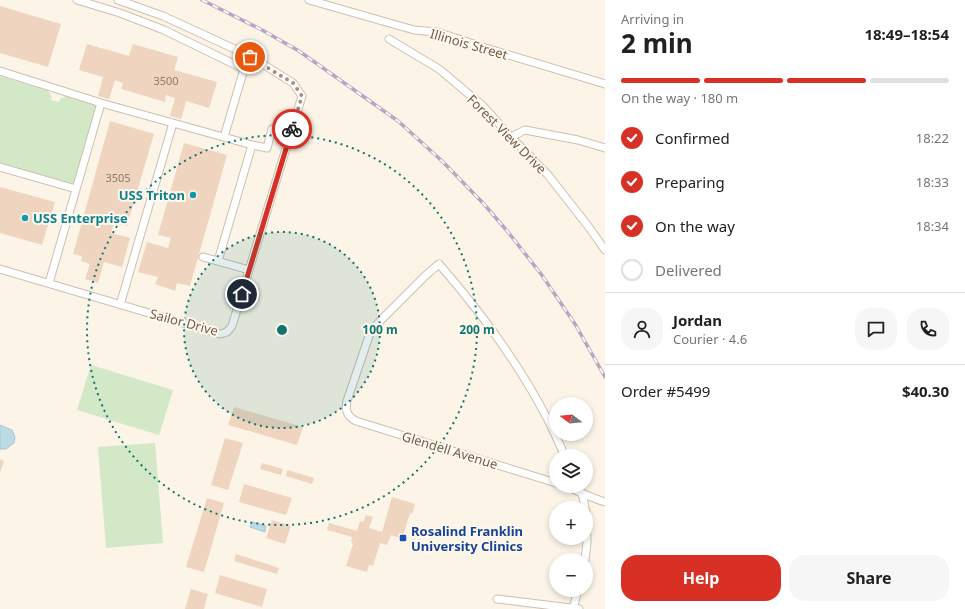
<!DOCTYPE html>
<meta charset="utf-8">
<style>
body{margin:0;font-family:"Noto Sans",sans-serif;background:#f6f6f6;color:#202124;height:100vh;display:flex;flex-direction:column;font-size:15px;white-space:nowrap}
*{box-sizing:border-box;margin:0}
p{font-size:13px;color:#757577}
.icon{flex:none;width:22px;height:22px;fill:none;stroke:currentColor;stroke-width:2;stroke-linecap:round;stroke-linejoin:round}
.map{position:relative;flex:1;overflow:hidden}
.drawer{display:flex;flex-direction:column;background:#fff;width:360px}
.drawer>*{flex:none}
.needle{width:26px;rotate:286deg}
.fabs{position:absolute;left:549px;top:397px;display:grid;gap:8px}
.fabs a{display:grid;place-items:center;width:44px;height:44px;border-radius:50%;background:#fff;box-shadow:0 2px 6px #0003;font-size:20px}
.pin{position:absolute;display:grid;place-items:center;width:34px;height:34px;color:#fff;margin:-17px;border:2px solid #fff;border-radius:50%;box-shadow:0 1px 4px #0007}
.courier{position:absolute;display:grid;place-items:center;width:40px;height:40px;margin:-20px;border:3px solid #d93025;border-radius:50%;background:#fff;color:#222;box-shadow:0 1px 5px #0007}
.summary em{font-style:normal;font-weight:700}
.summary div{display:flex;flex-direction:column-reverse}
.summary{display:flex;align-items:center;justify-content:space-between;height:68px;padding:0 16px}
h1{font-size:26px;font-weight:700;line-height:30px}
.bar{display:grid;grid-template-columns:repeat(4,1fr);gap:6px 4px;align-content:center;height:48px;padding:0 16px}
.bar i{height:5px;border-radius:3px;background:#e0e0e0}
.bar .current{background:#d93025}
.bar p{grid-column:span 4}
.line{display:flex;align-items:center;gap:10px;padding:0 16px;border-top:1px solid #e0e0e0}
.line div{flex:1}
.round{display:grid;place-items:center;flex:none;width:42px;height:42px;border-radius:16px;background:#f6f6f6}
ol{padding:0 16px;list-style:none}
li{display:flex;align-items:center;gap:12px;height:44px}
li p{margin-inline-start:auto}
li .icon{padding:4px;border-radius:50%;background:#d93025;color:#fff;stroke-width:4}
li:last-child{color:#757577}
li i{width:22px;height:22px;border:2px solid #e0e0e0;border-radius:50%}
.cta{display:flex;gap:8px;margin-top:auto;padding:8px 16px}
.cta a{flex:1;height:46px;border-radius:16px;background:#d93025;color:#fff;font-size:16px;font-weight:700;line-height:46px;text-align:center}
.cta a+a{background:#f6f6f6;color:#202124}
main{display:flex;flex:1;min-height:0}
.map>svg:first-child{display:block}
</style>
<main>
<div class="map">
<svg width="605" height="609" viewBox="0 0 605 609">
<rect width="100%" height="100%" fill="#fbf4e7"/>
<!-- green -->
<path fill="#d2e8c6" d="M0,76l48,15 4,6 -1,3 8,2 1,-3 6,-3 31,9 -23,79 -74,-21z
M91,365l82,25 -14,45 -82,-25z
M155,443l8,100 -57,5 -8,-101z"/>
<!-- water -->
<path fill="#bcdce3" stroke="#a3cad5" d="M0,425l12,5 3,7 -1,6 -8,6h-6z
M252,522l14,4 -1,6 -15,-5z"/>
<!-- building -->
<path fill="#efd5c0" d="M0,6l61,18 -13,43 -48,-14z
M87,44l42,12 4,-12 45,13 -4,13 43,12 -8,26 -23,-7 -5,18 -11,-3 5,-18 -9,-3 -1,7 -44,-13 2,-6 -8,-3 -6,19 -11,-3 5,-19 -24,-7z
M110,121l44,13 -27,92 -13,-3 -3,10 19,5 -8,29 -18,-5 -6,21 -13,-4 5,-15 -9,-3 1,-5 -9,-2z
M184,143l43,12 -37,131 -13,-3 -2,8 -20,-7 3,-7 -20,-5 9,-30 21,6 3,-10 -13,-3z
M0,187l55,15 -13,43 -42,-12z
M234,407l69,20 -6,18 -69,-20z
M225,438l18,5 -15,47 -17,-5z
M0,459l4,2 -4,12z
M262,463l21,6 -2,6 -21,-6z
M287,470l27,8 -2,6 -26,-8z
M244,484l48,14 -6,17 -47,-13z
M392,497l23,7 -3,10 -2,-1 -8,26 -11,-4 -4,10 -7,-2 -7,23 -4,-1 -2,7 -21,-6 7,-22 -2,-3 1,-4 -25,-7 2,-7 28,8 3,-10 3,1 3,-7 7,2 -4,11 13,4z
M207,498l17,5 -20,69 -18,-5z
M272,520l19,6 -6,18 -19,-6z
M236,554l43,14 -2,6 -43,-13z
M220,575l47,14 -5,18 -47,-14z
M191,589l17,5 -4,15h-19z"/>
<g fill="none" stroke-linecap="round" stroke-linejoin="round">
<!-- street casing -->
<g stroke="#cebfb0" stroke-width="9">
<path id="street" d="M77,0l43,13 44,17 80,39 -20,68
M309,0l105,30 23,2 52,17 116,35
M389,39l50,30 44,37 28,31 37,38 40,51 17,24
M0,71l101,32 151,42 15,3 5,-19
M511,137l14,-7 53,10 27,8
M0,167l76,22
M203,257l46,13
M218,261l34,-116
M0,269l220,65 7,-2 5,-6 70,-230 -9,-13 -32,-20 -22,-12 -76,-35 -45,-16
M49,283l52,-180
M120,305l53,-182
M556,483l-200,-62c-9,-5 -11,-10 -9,-20l23,-68 8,-10 48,-48 13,-11c42,48 80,100 109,156 6,11 11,24 17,36
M565,486c14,5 26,12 40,16
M580,490l3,7 2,11
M585,560l2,-18 -1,-31
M497,599l82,10
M573,609l5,-19"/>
</g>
<!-- street -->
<use href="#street" stroke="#fff" stroke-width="7"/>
<!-- rail casing -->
<g stroke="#b8a5c4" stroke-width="3.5">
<path id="rail" d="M202,0l60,30 37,21 99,70 44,40 41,42 25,29 33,42 34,50 30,53"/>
</g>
<!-- rail -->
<use href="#rail" stroke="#fef8ed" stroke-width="2" stroke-dasharray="6" stroke-linecap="butt"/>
</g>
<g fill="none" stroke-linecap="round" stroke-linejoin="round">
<!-- done -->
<path stroke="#a39183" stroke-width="4" stroke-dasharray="0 7.2" d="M250,57l43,26 9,13 -10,33"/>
<!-- route -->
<path stroke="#d93025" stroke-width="5" d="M242,294l50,-165"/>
</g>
<!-- distance rings -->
<circle cx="282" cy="330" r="98" fill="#0f766e" fill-opacity=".12"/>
<g fill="none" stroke="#0f766e" stroke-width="2" stroke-dasharray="2 4">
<circle cx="282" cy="330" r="98"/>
<circle cx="282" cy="330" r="195"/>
</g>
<!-- markers -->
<g fill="#0f9aa8" stroke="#fef8ed" stroke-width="1.5">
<circle cx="193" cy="195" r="4"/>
<circle cx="25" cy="218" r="4"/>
</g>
<rect fill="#1a4fb4" stroke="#fef8ed" stroke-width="1.5" x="399" y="534" width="8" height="8" rx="2"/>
<g text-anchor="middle" stroke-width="4" stroke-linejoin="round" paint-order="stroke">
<!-- number labels -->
<g font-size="11" fill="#927a6a">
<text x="166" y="85">3500</text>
<text x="118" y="182">3505</text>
</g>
<!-- street labels -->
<g font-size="13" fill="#735c4d" stroke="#fef8ed">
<text transform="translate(469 44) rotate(16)" y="5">Illinois Street</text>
<text transform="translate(507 134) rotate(45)" y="5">Forest View Drive</text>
<text transform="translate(184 322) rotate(15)" y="5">Sailor Drive</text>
<text transform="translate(450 450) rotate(17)" y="5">Glendell Avenue</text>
</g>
<!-- culture labels -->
<g font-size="13" font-weight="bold" fill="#0d838f" stroke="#fef8ed" text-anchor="end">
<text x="185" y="200">USS Triton</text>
<text x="33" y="223" text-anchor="start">USS Enterprise</text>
</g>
<!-- transit labels -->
<g font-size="13" font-weight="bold" fill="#164399" stroke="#fef8ed" text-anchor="start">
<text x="411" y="536">Rosalind Franklin<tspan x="411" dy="15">University Clinics</tspan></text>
</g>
</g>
<circle cx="282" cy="330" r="6" fill="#0f766e" stroke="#fef8ed" stroke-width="2"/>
<g font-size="12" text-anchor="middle" font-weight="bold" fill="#0f766e" stroke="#fef8ed" stroke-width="4" stroke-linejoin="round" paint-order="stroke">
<text x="380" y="334">100 m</text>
<text x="477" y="334">200 m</text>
</g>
</svg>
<div class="fabs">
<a><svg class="needle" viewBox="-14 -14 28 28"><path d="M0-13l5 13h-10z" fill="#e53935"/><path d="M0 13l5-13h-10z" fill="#757577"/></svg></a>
<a><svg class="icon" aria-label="layers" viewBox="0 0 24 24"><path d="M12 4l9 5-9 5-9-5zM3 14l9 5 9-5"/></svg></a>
<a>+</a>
<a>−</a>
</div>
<div class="pin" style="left:250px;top:57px;background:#ea580c"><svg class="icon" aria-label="bag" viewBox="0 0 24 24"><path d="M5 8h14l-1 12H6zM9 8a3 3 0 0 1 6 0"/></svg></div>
<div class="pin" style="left:242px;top:294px;background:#1f2937"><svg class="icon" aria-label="home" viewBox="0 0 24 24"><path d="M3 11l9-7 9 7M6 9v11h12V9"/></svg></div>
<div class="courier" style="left:292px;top:129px"><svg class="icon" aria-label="bike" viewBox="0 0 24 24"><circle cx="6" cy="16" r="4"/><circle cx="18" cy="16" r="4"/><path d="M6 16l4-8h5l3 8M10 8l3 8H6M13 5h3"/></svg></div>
</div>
<section class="drawer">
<div class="summary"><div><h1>2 min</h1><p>Arriving in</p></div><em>18:49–18:54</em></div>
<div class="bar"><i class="current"></i><i class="current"></i><i class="current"></i><i></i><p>On the way · 180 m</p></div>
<ol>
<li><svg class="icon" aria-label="check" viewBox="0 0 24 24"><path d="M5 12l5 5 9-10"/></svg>Confirmed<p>18:22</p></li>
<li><svg class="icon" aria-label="check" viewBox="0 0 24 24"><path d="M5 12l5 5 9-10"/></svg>Preparing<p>18:33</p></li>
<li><svg class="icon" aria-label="check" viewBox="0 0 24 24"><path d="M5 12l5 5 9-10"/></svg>On the way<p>18:34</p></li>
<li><i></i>Delivered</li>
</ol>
<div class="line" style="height:72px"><a class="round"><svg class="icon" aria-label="person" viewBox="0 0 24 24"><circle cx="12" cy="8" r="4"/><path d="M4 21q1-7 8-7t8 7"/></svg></a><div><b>Jordan</b><p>Courier · 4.6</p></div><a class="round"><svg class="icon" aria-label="chat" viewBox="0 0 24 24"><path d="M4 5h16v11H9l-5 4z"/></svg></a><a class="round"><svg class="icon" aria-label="phone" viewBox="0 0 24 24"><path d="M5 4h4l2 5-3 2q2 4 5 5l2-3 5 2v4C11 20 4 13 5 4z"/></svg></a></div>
<div class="line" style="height:52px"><div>Order #5499</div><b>$40.30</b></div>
<div class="cta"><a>Help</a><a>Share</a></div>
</section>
</main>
